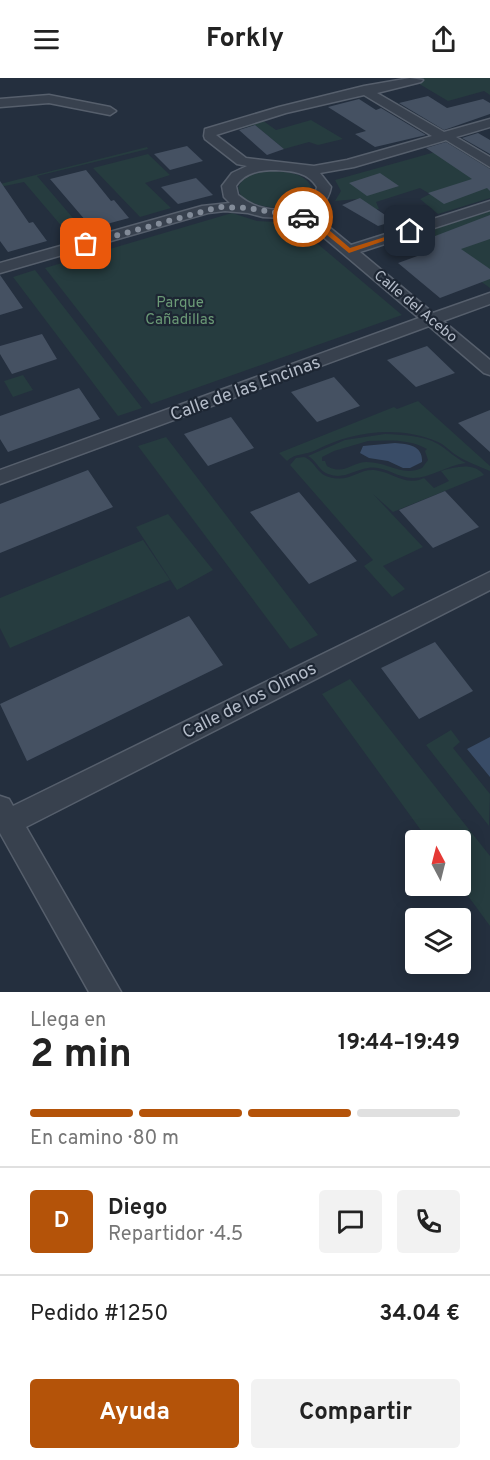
<!DOCTYPE html>
<html lang="es">
<meta charset="utf-8">
<style>
body{margin:0;font-family:Overpass,sans-serif;background:#f2f2f2;color:#222;height:100vh;display:flex;flex-direction:column;font-size:22px;white-space:nowrap}
*{box-sizing:border-box;margin:0}
p{font-size:20px;color:#767676}
.icon{flex:none;width:33px;height:33px;fill:none;stroke:currentColor;stroke-width:2;stroke-linecap:round;stroke-linejoin:round}
.map{position:relative;height:914px;overflow:hidden}
.panel{display:flex;flex-direction:column;background:#fff;flex:1}
.panel>*{flex:none}
.needle{width:39px;rotate:353deg}
.fabs{position:absolute;left:405px;top:752px;display:grid;gap:12px}
.fabs a{display:grid;place-items:center;width:66px;height:66px;border-radius:6px;background:#fff;box-shadow:0 3px 15px #0003;font-size:30px}
.pin{position:absolute;display:grid;place-items:center;width:51px;height:51px;color:#fff;margin:-26px;border-radius:12px;box-shadow:0 3px 9px #0006}
.courier{position:absolute;display:grid;place-items:center;width:60px;height:60px;margin:-30px;border:4px solid #b45309;border-radius:50%;background:#fff;color:#222;box-shadow:0 2px 8px #0007}
.summary em{font-style:normal;font-weight:700}
.summary div{display:flex;flex-direction:column-reverse}
.summary{display:flex;align-items:center;justify-content:space-between;height:102px;padding:0 30px}
h1{font-size:39px;font-weight:700;line-height:45px}
.bar{display:grid;grid-template-columns:repeat(4,1fr);gap:9px 6px;align-content:center;height:72px;padding:0 30px}
.bar i{height:8px;border-radius:4px;background:#e0e0e0}
.bar .on{background:#b45309}
.bar p{grid-column:span 4}
.line{display:flex;align-items:center;gap:15px;padding:0 30px;border-top:2px solid #e0e0e0}
.line div{flex:1}
.round{display:grid;place-items:center;flex:none;width:63px;height:63px;border-radius:6px;background:#f2f2f2}
.cta{display:flex;gap:12px;margin-top:auto;padding:12px 30px}
.cta a{flex:1;height:69px;border-radius:6px;background:#b45309;color:#fff;font-size:24px;font-weight:700;line-height:69px;text-align:center}
.cta a+a{background:#f2f2f2;color:#222}
header{display:flex;justify-content:space-between;align-items:center;height:78px;padding:0 30px;background:#fff;font-size:27px;font-weight:700}
.map>svg:first-child{display:block}
</style>
<header><svg class="icon" aria-label="menu" viewBox="0 0 24 24"><path d="M4 6h16M4 12h16M4 18h16"/></svg>Forkly<svg class="icon" aria-label="share" viewBox="0 0 24 24"><path d="M12 15V3M7 8l5-5 5 5M5 13v7h14v-7"/></svg></header>
<div class="map">
<svg width="490" height="914" viewBox="0 0 490 914">
<rect width="100%" height="100%" fill="#242f3e"/>
<!-- green -->
<path fill="#263c3f" fill-rule="evenodd" d="M416,0h74v17l-6,-4 -36,10 -32,-19z
M262,42l14,10 35,-10 32,19 -25,6 -9,-3 -25,7 -29,-24 -30,7v-3z
M147,69l1,2 -111,27 48,56 -15,4 -46,-54 -24,5v-3z
M453,69l37,22v29l-52,16 -18,-15 10,-5 -10,-6 -44,14 3,7 -8,1 -14,-11 -22,2 6,-10 -6,-11z
M148,76l22,21 -25,8 26,25 -31,9 -47,-49z
M275,93c15,1 32,3 37,18 -7,27 -55,21 -71,7l-3,-8c6,-15 23,-17 37,-17z
M490,133v77l-38,-27 -8,2 -31,-27z
M232,135l25,8 36,2 109,92 -251,89 -106,-136z
M35,192l107,138 -24,8 -105,-139z
M23,297l10,15 -20,7 -9,-16z
M418,323l72,65v5c-11,-5 -24,-9 -34,-16 -6,-4 -11,-10 -18,-13 -39,-17 -85,-11 -122,8 -9,5 -21,3 -29,11l-8,-8 115,-46 3,2z
M385,356c16,1 38,1 53,10 10,6 17,14 28,19 -19,2 -35,15 -53,15 -16,0 -29,-13 -45,-10 -15,2 -24,12 -40,6 -9,-3 -11,-13 -20,-18l37,-16zM368,363c21,-1 42,-2 59,8l-2,2 3,9 -6,8c-20,9 -34,-6 -55,-6 -16,0 -23,14 -40,4l-2,-5h-3v-4l12,-6z
M166,359l152,198 -28,14 -152,-203z
M304,379c11,4 13,17 25,20 21,6 29,-8 45,-7 19,2 31,17 50,8l10,10 15,-7 -8,-10c14,-4 33,-9 43,4l-91,37 -20,-18 50,53 -40,19 22,23 -13,8 -28,-31 9,-6 -83,-95 6,-7z
M168,436l45,56 -36,20 -41,-63z
M143,462l27,40 -160,68 -10,-20v-30z
M350,601l140,177v70l-30,-41v-45h-32l-106,-146z
M451,652l9,12 -7,6 37,46 -1,32 -63,-81z"/>
<!-- water -->
<path fill="#394c67" d="M395,365c14,1 28,3 27,19l-12,6h-7l-15,-7 -19,-3 -9,-5 3,-7z
M490,659v40l-23,-28z"/>
<!-- building -->
<path fill="#455162" d="M428,18l19,12 36,-9 7,4v11l-46,16 -45,-27z
M359,21l17,11 5,-2 45,27 -51,12 -20,-13 11,-3 -38,-24z
M255,47l29,24 -17,6 -28,-25z
M478,55l12,7v14l-28,-16z
M446,64l44,27v22l-3,-3 -43,16 -16,-11 44,-14 -46,-31z
M187,68l16,15 -33,9 -16,-16z
M86,92l25,31 3,-1 15,18 -37,10 -42,-49z
M380,95l19,13 -32,10 -18,-13z
M196,100l17,17 -35,9 -17,-17z
M0,103l29,42 4,-1 14,19 -39,11 -8,-11z
M360,120l34,23 -16,5 -36,-21z
M490,137v24l-29,10 29,20v10l-50,19 -42,-35 36,-13 -12,-9z
M0,197l23,33 -23,7z
M42,256l15,25 -45,15 -12,-20v-8z
M427,268l28,27 -39,14 -29,-27z
M334,299l26,29 -43,16 -26,-30z
M79,310l21,31 -92,33 -8,-13v-23z
M490,332v42l-32,-29z
M231,339l23,31 -46,18 -24,-32z
M88,392l25,37 -113,46v-49z
M445,413l34,36 -46,21 -34,-38z
M299,414l58,69 -48,23 -59,-72z
M189,538l34,49 -196,96 -27,-57z
M435,564l38,49 -54,28 -38,-51z"/>
<g fill="none" stroke-linecap="round" stroke-linejoin="round">
<!-- street casing -->
<g stroke="#565f6c" stroke-width="3">
<path id="street" d="M410,0l13,2 -2,2 -44,11 67,39 46,-13v8l-34,10 34,20v10l-44,-27 -3,1 -89,26 -34,6 11,14c-3,16 -12,22 -27,27l14,4 33,27 139,-44v9l-130,42 73,61 57,-20v11l-47,17 47,39v15l-6,-2 -55,-47 -429,158v-14l419,-152 -111,-94 -24,-6 -21,-1 -15,-4 -23,-2 -17,2 -208,60v-10l202,-57 28,-3 -6,-6 -2,-11 10,-13 15,-7 -10,-2 -32,-25 -1,-3 1,-7 74,-22 85,-21zM364,17l68,41 -85,24 -33,6 -68,-8 -30,-23 70,-22zM276,92c16,1 32,2 41,17l-2,9c-23,19 -54,18 -77,-1l-2,-9c9,-14 25,-16 40,-16z
M49,17l61,12 6,4 -6,4 -61,-12 -49,4v-8z
M490,494v18l-464,237 95,165h-32l-89,-159v-37l9,3 4,7z"/>
</g>
<!-- street -->
<use href="#street" fill="#38414e" fill-rule="evenodd"/>
</g>
<!-- route -->
<path fill="#b45309" d="M300,137l16,4 34,29 57,-18 6,1 -64,22 -38,-31 -11,-4z"/>
<g fill="none" stroke-linecap="round" stroke-linejoin="round">
<!-- done -->
<path stroke="#828b98" stroke-width="6" stroke-dasharray="0 10.8" d="M86,166l133,-37 29,1 55,9"/>
</g>
<g text-anchor="middle" stroke-width="4.5" stroke-linejoin="round" paint-order="stroke">
<!-- far-park labels -->
<g font-size="15" fill="#6b9a76" stroke="#1d2633">
<text x="180" y="229">Parque<tspan x="180" dy="17">Cañadillas</tspan></text>
</g>
<!-- far-street labels -->
<g font-size="15" fill="#b4bcc9" stroke="#1d2633">
<text transform="translate(416 228) rotate(40)" y="5">Calle del Acebo</text>
</g>
<!-- street labels -->
<g font-size="18" fill="#b4bcc9" stroke="#1d2633">
<text transform="translate(245 310) rotate(-20)" y="6">Calle de las Encinas</text>
<text transform="translate(249 622) rotate(-27)" y="6">Calle de los Olmos</text>
</g>
</g>
</svg>
<div class="fabs">
<a><svg class="needle" viewBox="-14 -14 28 28"><path d="M0-13l5 13h-10z" fill="#e53935"/><path d="M0 13l5-13h-10z" fill="#767676"/></svg></a>
<a><svg class="icon" aria-label="layers" viewBox="0 0 24 24"><path d="M12 4l9 5-9 5-9-5zM3 14l9 5 9-5"/></svg></a>
</div>
<div class="pin" style="left:86px;top:166px;background:#ea580c"><svg class="icon" aria-label="bag" viewBox="0 0 24 24"><path d="M5 8h14l-1 12H6zM9 8a3 3 0 0 1 6 0"/></svg></div>
<div class="pin" style="left:410px;top:153px;background:#1f2937"><svg class="icon" aria-label="home" viewBox="0 0 24 24"><path d="M3 11l9-7 9 7M6 9v11h12V9"/></svg></div>
<div class="courier" style="left:303px;top:139px"><svg class="icon" aria-label="car" viewBox="0 0 24 24"><path d="M5 17H2v-5l4-1 3-4h7l3 4 3 1v5h-3M9 17h6M6 11h13"/><circle cx="7" cy="17" r="2"/><circle cx="17" cy="17" r="2"/></svg></div>
</div>
<section class="panel">
<div class="summary"><div><h1>2 min</h1><p>Llega en</p></div><em>19:44–19:49</em></div>
<div class="bar"><i class="on"></i><i class="on"></i><i class="on"></i><i></i><p>En camino · 80 m</p></div>
<div class="line" style="height:108px"><b class="round" style="background:#b45309;color:#fff">D</b><div><b>Diego</b><p>Repartidor · 4.5</p></div><a class="round"><svg class="icon" aria-label="chat" viewBox="0 0 24 24"><path d="M4 5h16v11H9l-5 4z"/></svg></a><a class="round"><svg class="icon" aria-label="phone" viewBox="0 0 24 24"><path d="M5 4h4l2 5-3 2q2 4 5 5l2-3 5 2v4C11 20 4 13 5 4z"/></svg></a></div>
<div class="line" style="height:78px"><div>Pedido #1250</div><b>34.04 €</b></div>
<div class="cta"><a>Ayuda</a><a>Compartir</a></div>
</section>
